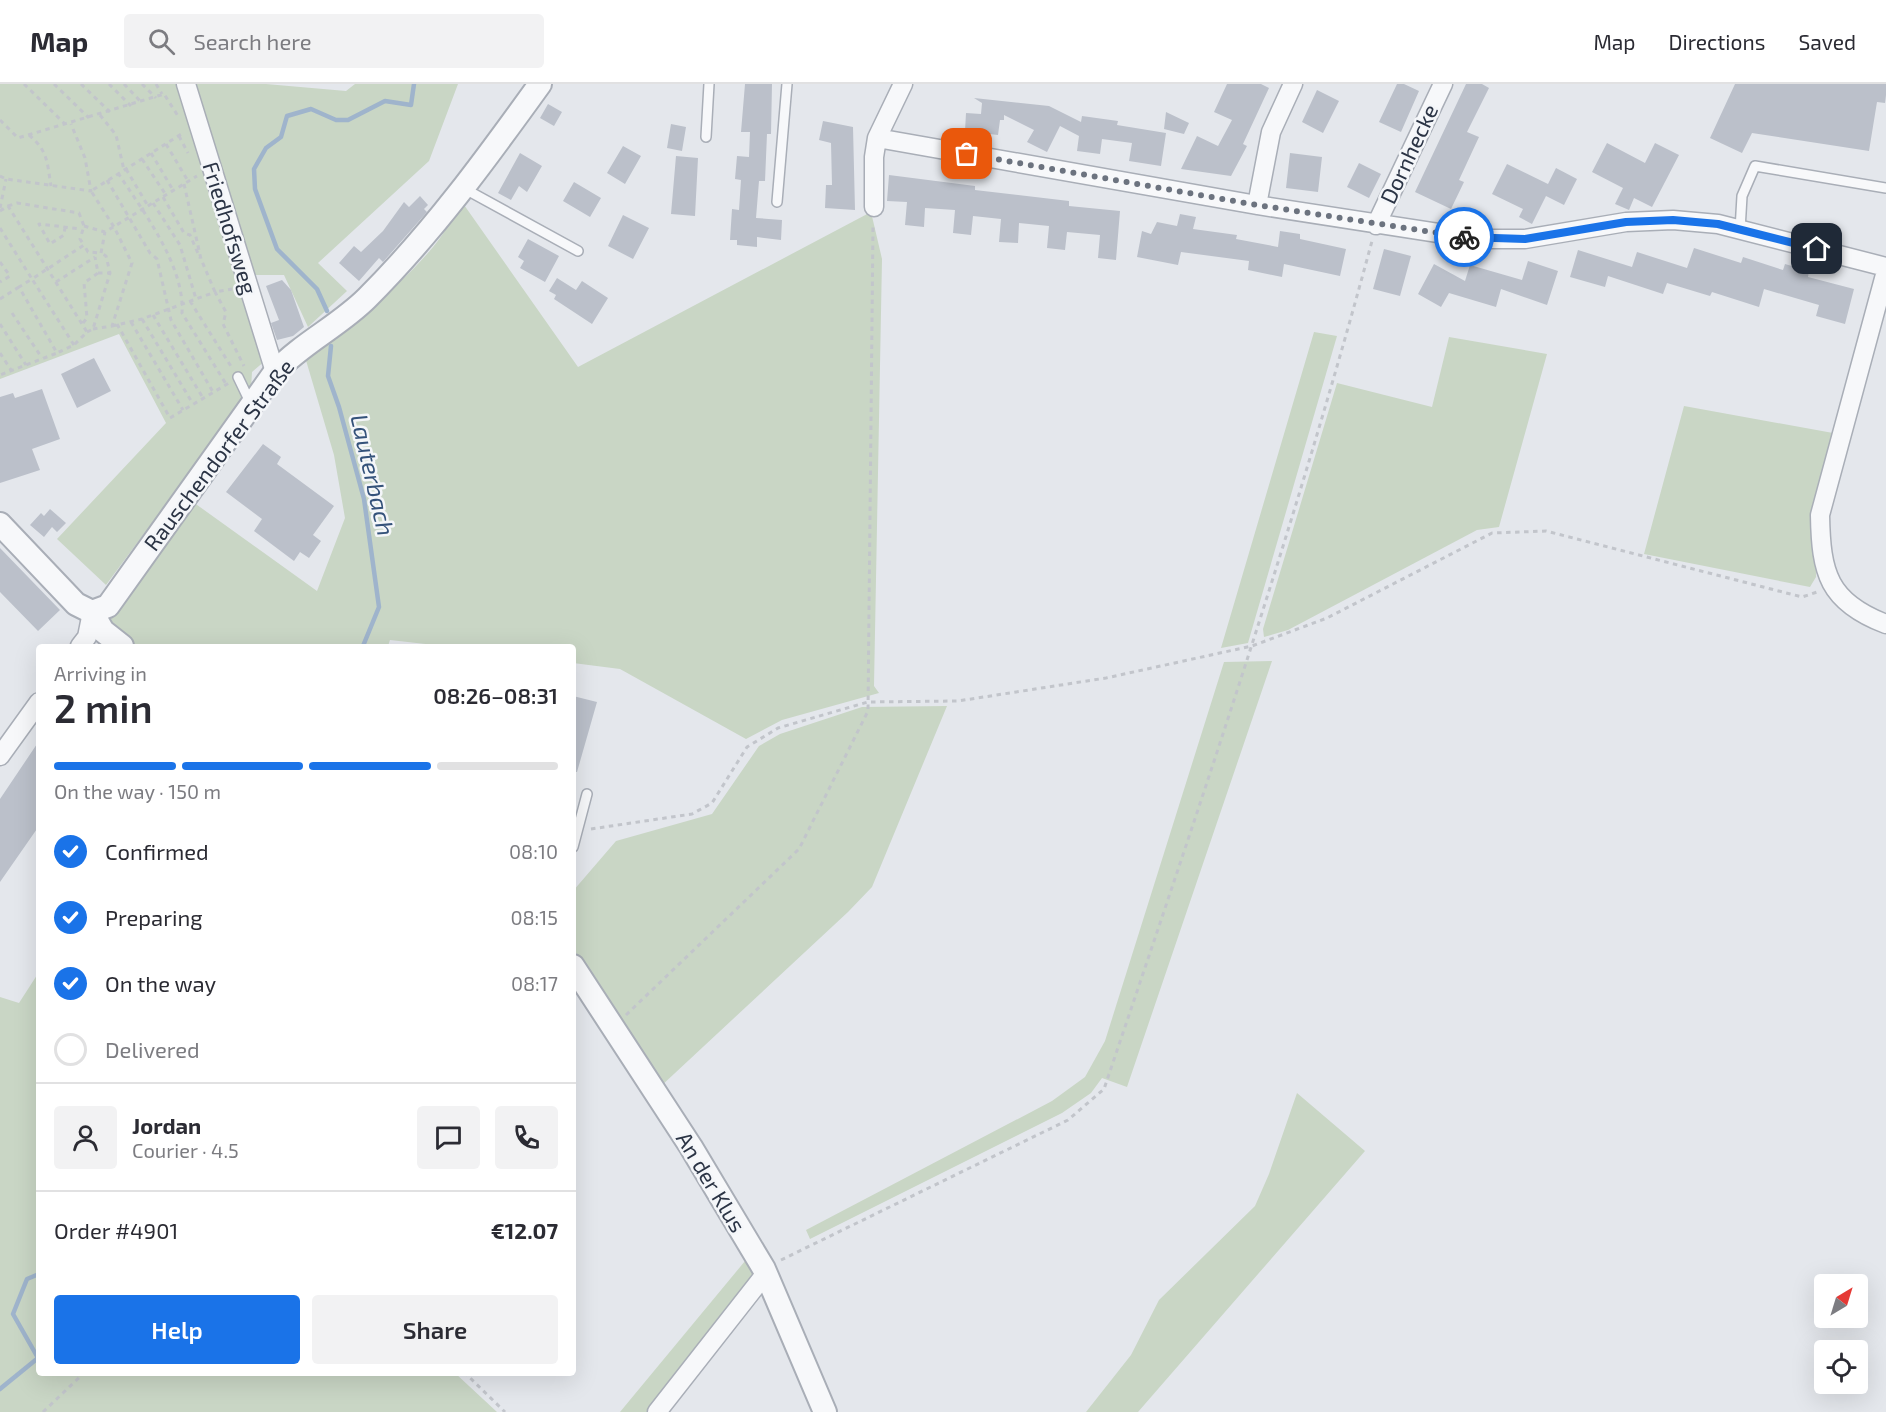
<!DOCTYPE html>
<meta charset="utf-8">
<style>
body{margin:0;font-family:"Exo 2",sans-serif;background:#f2f2f3;color:#2b2b33;height:100vh;display:flex;flex-direction:column;font-size:22px;white-space:nowrap}
*{box-sizing:border-box;margin:0}
p{font-size:20px;color:#7c7c81}
.icon{flex:none;width:33px;height:33px;fill:none;stroke:currentColor;stroke-width:2;stroke-linecap:round;stroke-linejoin:round}
.map{position:relative;flex:1;overflow:hidden}
.details{position:absolute;left:36px;top:560px;width:540px;height:732px;display:flex;flex-direction:column;background:#fff;border-radius:6px;box-shadow:0 6px 24px #0002}
.details>*{flex:none}
.needle{width:39px;rotate:38deg}
.tools{position:absolute;left:1814px;top:1190px;display:grid;gap:12px}
.tools a{display:grid;place-items:center;width:54px;height:54px;border-radius:6px;background:#fff;box-shadow:0 6px 24px #0002;font-size:30px}
.pin{position:absolute;display:grid;place-items:center;width:51px;height:51px;color:#fff;margin:-26px;border-radius:12px;box-shadow:0 3px 9px #0006}
.courier{position:absolute;display:grid;place-items:center;width:60px;height:60px;margin:-30px;border:4px solid #1a73e8;border-radius:50%;background:#fff;color:#222;box-shadow:0 2px 8px #0007}
.summary em{font-style:normal;font-weight:600}
.summary div{display:flex;flex-direction:column-reverse}
.summary{display:flex;align-items:center;justify-content:space-between;height:102px;padding:0 18px}
h1{font-size:39px;font-weight:600;line-height:45px}
.bar{display:grid;grid-template-columns:repeat(4,1fr);gap:9px 6px;align-content:center;height:72px;padding:0 18px}
.bar i{height:8px;border-radius:4px;background:#e1e1e2}
.bar .on{background:#1a73e8}
.bar p{grid-column:span 4}
.line{display:flex;align-items:center;gap:15px;padding:0 18px;border-top:2px solid #e1e1e2}
.line div{flex:1}
.round{display:grid;place-items:center;flex:none;width:63px;height:63px;border-radius:6px;background:#f2f2f3}
ol{padding:0 18px;list-style:none}
li{display:flex;align-items:center;gap:18px;height:66px}
li p{margin-inline-start:auto}
li .icon{padding:6px;border-radius:50%;background:#1a73e8;color:#fff;stroke-width:4}
li:last-child{color:#7c7c81}
li i{width:33px;height:33px;border:3px solid #e1e1e2;border-radius:50%}
.button{display:flex;gap:12px;margin-top:auto;padding:12px 18px}
.button a{flex:1;height:69px;border-radius:6px;background:#1a73e8;color:#fff;font-size:24px;font-weight:600;line-height:69px;text-align:center}
.button a+a{background:#f2f2f3;color:#2b2b33}
header{display:flex;align-items:center;gap:36px;box-sizing:border-box;height:84px;padding:0 30px;background:#fff;border-bottom:2px solid #e1e1e2}
header strong{font-size:28px}
nav{display:flex;gap:33px;margin-inline-start:auto;font-size:21px}
.search{width:420px;height:54px;background:#f2f2f3;display:flex;align-items:center;gap:15px;box-sizing:border-box;padding:0 21px;border-radius:6px;color:#7c7c81;font-size:22px}
.map>svg:first-child{display:block}
</style>
<header>
<strong>Map</strong>
<div class="search"><svg class="icon" aria-label="search" viewBox="0 0 24 24"><circle cx="10" cy="10" r="6"/><path d="M15 15l6 6"/></svg>Search here</div>
<nav><a>Map</a><a>Directions</a><a>Saved</a></nav>
</header>
<div class="map">
<svg width="1886" height="1328" viewBox="0 0 1886 1328">
<rect width="100%" height="100%" fill="#e4e7ec"/>
<!-- green -->
<path fill="#c9d6c5" d="M0,0h181l28,85 27,111 30,80 -14,12 -1,17 -145,196 -49,-46 109,-116 -47,-89 -119,45z
M193,0h73l80,7 9,-7h103l-29,77 -111,102 29,28 -39,36 -24,-52h-32z
M462,118l116,165 293,-155 11,47 -8,427 5,7 -97,27 -36,19 -126,-70 -47,-6v-17h-130l-53,-6 -2,6h-255l-19,-15 -4,-16 83,-113 124,89 28,-73 -11,-63 -29,-98c43,-29 104,-77 135,-119 8,-11 15,-24 22,-36z
M1314,248l23,4 -89,307 -27,5z
M1449,253l98,17 -48,173 -22,3 -189,100 -24,7 -1,-8 74,-246 95,24z
M1684,322l149,27 -17,75v69l-6,10 -166,-33z
M1272,577l-145,426 -25,-9 -11,15 -29,20 -252,126 -4,-9 246,-129 33,-24 20,-36 119,-379z
M947,622l-75,181 -24,25 -188,175 -87,-139v-57l43,-50 96,-27 47,-68 21,-12 82,-27z
M39,888v400l416,1 42,39h-497v-415l19,6z
M1297,1009l68,58 -227,261h-52l45,-57 28,-55 96,-94 14,-32z
M750,1171l4,17 -6,15 -98,125h-30z"/>
<g fill="none" stroke-linecap="round" stroke-linejoin="round">
<!-- stream -->
<path stroke="#9fb4cc" stroke-width="4.5" d="M327,227l-10,-22 -40,-40 -22,-60 -1,-20 12,-21 15,-11 6,-21 24,-7 25,11h12l37,-19 26,4 3,-21
M331,262l-3,30 11,31 25,92 15,108 -16,39
M0,1305l38,-31 -25,-44 14,-35 12,-5"/>
</g>
<!-- building -->
<path fill="#bbc0ca" d="M745,0h27l-1,50h-4l-2,47h-6l-3,37 26,2 -1,20 -24,-3v10l-20,-2v-5h-7l2,-31 7,1 2,-30 -6,-1 2,-23 12,1 1,-25h-9z
M1227,0h34l8,4 -26,56 4,2 -16,30 -50,-7 16,-33 21,10 14,-26 -18,-8z
M1397,0h7l15,7 -18,41 -22,-10z
M1466,0h16l7,4 -22,44 12,5 -20,43 5,2 -13,27 -36,-17z
M1735,0h151v11l-1,8 -8,-1 -8,49 -117,-18 -10,20 -32,-15z
M1317,6l22,11 -16,32 -21,-11z
M974,14l75,8 32,16 1,-6 36,5 -1,4 49,8 -5,33 -32,-5 3,-18 -30,-4 -2,15 -23,-3 2,-15 -19,-10 -13,26 -20,-10 7,-12 -30,-15v5h-4l-2,15 -33,-4 1,-18 15,1 1,-11z
M548,20l14,8 -8,14 -14,-8z
M1166,28l23,11 -5,11 -20,-5z
M823,37l30,6 2,83 -30,-2 1,-23h6l-1,-42 -12,-3z
M671,40l15,3 -4,24 -15,-3z
M1607,59l38,20 10,-20 24,12 -27,52 -18,-9 -5,12 -14,-6 8,-16 -31,-16z
M623,62l18,10 -16,28 -18,-11z
M520,69l22,13 -15,26 -8,-6 -8,14 -13,-7z
M1290,69l32,4 -4,35 -32,-4z
M676,72l22,2 -3,58 -24,-2z
M1359,79l22,11 -12,24 -22,-11z
M1507,80l41,20 8,-16 21,11 -13,26 -18,-9 -14,28 -13,-7 4,-8 -31,-15z
M889,91l86,11v4l94,11v5l51,5 -4,49 -18,-2 2,-23 -33,-3 -2,18 -18,-2 2,-22 -30,-3 -1,20 -19,-1 2,-23 -28,-3 -2,19 -18,-2 2,-23 -30,-2 -1,19 -19,-2 2,-23 -20,-1z
M574,98l27,16 -11,19 -27,-16z
M420,112l8,9 -4,4 3,3 -44,50 -4,-4 -20,23 -20,-18 15,-17 7,6 22,-21 21,-29 5,5z
M1180,130l16,3 -3,12 44,6 -1,4 42,8 2,-16 20,3v5l46,10 -6,27 -56,-12 -2,13 -34,-7 1,-9 -68,-9 -3,13 -41,-8 5,-26 9,3 6,-12 20,4z
M623,131l26,13 -16,31 -25,-13z
M528,155l31,17 -14,26 -25,-14 4,-7 -6,-4z
M1694,164l47,15 2,-6 40,13 2,-6 24,7 -1,6 46,12 -9,35 -29,-8 3,-11 -55,-16 -5,18 -47,-15 -2,4 -43,-13 -4,11 -55,-18 -3,11 -35,-10 8,-27 54,17 5,-15 50,16z
M1384,165l27,7 -11,40 -27,-7z
M1528,177l30,10 -11,34 -46,-16 -5,18 -47,-14 -8,14 -23,-13 16,-30 31,17 5,-16 52,15z
M557,194l19,12 6,-9 26,17 -16,26 -38,-25 2,-4 -7,-4z
M282,196l9,10 13,37 -11,9 -16,4 -6,-17 8,-3 -13,-34z
M94,274l17,33 -34,17 -16,-34z
M42,305l18,50 -28,10 8,21 -40,13v-86l13,-4 2,5z
M263,360l18,13 -4,7 57,42 -21,29 8,6 -12,17 -9,-6 -6,9 -40,-30 8,-12 -36,-27z
M50,425l16,14 -9,9 -5,-5 -8,10 -14,-12 11,-12 3,3z
M0,464l60,62 -22,21 -38,-39z
M573,612l24,6 -20,70h-4z
M39,657v85l-39,56v-83z"/>
<g fill="none" stroke-linecap="round" stroke-linejoin="round">
<!-- service casing -->
<g stroke="#a9aeb7" stroke-width="12">
<path id="service" d="M706,53l3,-53
M465,105l113,62
M777,118l10,-118
M1740,146l2,-34 13,-30 131,22
M238,293l12,25
M573,763l14,-53"/>
</g>
<!-- minor casing -->
<g stroke="#a9aeb7" stroke-width="21">
<path id="minor" d="M186,0l89,288
M903,0l-26,54 380,67 220,34h48l101,-17 47,-2 45,4 168,43
M1257,121l14,-73 22,-48
M874,123v-50l3,-19
M1376,141l67,-141
M1886,187l-66,244c1,58 8,87 66,109
M80,562l7,-9 5,-25
M0,672l39,-54
M657,1328l109,-139"/>
</g>
<!-- tertiary casing -->
<g stroke="#a9aeb7" stroke-width="26">
<path id="tertiary" d="M0,440l76,80 16,8
M92,528l16,-6 167,-234c27,-29 64,-46 92,-74 66,-66 119,-139 173,-214
M92,528l11,19 19,15
M573,882l118,181 73,122 61,143"/>
</g>
<!-- path -->
<path stroke="#c2c5cb" stroke-width="3" stroke-dasharray="4.5 4.5" stroke-linecap="butt" d="M24,0l41,40
M54,0l35,34
M81,0l29,28
M109,0l22,22
M124,0l17,18
M142,0l14,14
M156,0l6,10
M100,31l16,20 8,35
M0,36l18,18 146,-44 14,22
M29,51c19,16 18,27 22,51
M179,52l9,17
M166,60l22,37
M151,69l22,37
M142,75l24,36
M126,85l22,37
M118,89c25,38 67,93 64,140l44,71
M0,92l6,3 85,12 -6,-33 -14,-34
M107,96l43,73 7,6 14,61 42,72
M184,100l17,75 14,33 17,-3
M163,113l21,36 6,2 10,23
M153,119l27,42 16,54
M8,122l9,-3 62,10 5,13 -4,13 4,6
M0,124l6,-29
M0,127l8,-5 79,126 -13,13 -17,8
M84,142l21,6 92,-56
M65,143l-1,8 -14,9 -11,-20 42,5
M0,144l32,51 -13,8 38,66 -57,22
M101,169l4,-21
M0,178l10,14 -10,6
M98,189h12
M56,198l39,-25
M0,215l19,-12
M190,217l42,67
M12,229l30,45
M153,231l50,83
M142,235l51,85
M131,238l52,88
M83,239l4,-5 -3,-35 14,-10 -3,-16
M0,240l26,41
M117,240l53,94 59,-35
M112,242l30,-7 73,-27 11,20 -3,12 21,42
M93,245l19,-3 20,-63 -18,-36 -23,-36 92,-58
M87,248l6,-3 17,-56 -4,-17 -5,-3
M74,261l-42,-66 52,-34 4,7 13,1
M0,269l11,17
M591,745l101,-15 20,-11 35,-56 31,-19 90,-26 90,-1 148,-23 146,-32 75,-28 165,-85 54,-2 256,66 15,-5
M626,931l173,-166 69,-138 5,-487
M781,1176l287,-140 36,-31c95,-281 191,-562 268,-848
M464,1288l41,40
M43,1328l42,-40"/>
<!-- service -->
<use href="#service" stroke="#f7f8fa" stroke-width="9"/>
<!-- minor -->
<use href="#minor" stroke="#f7f8fa" stroke-width="18"/>
<!-- tertiary -->
<use href="#tertiary" stroke="#f7f8fa" stroke-width="22"/>
</g>
<g fill="none" stroke-linecap="round" stroke-linejoin="round">
<!-- done -->
<path stroke="#6c737f" stroke-width="6" stroke-dasharray="0 10.8" d="M967,70l290,51 207,32"/>
<!-- route -->
<path stroke="#1a73e8" stroke-width="8" d="M1464,153l61,2 101,-17 47,-2 45,4 99,25"/>
</g>
<g text-anchor="middle" stroke-width="5" stroke-linejoin="round" paint-order="stroke">
<!-- street labels -->
<g font-size="22" fill="#2b3445" stroke="#f4f6f9">
<text transform="translate(1409 70) rotate(-65)" y="8">Dornhecke</text>
<text transform="translate(230 144) rotate(73)" y="8">Friedhofsweg</text>
<text transform="translate(219 371) rotate(-53)" y="8">Rauschendorfer Straße</text>
<text transform="translate(711 1098) rotate(59)" y="8">An der Klus</text>
</g>
<!-- water labels -->
<g font-size="24" font-style="italic" fill="#34527a" stroke="#f4f6f9">
<text transform="translate(372 391) rotate(77)" y="8">Lauterbach</text>
</g>
</g>
</svg>
<div class="tools">
<a><svg class="needle" viewBox="-14 -14 28 28"><path d="M0-13l5 13h-10z" fill="#e53935"/><path d="M0 13l5-13h-10z" fill="#7c7c81"/></svg></a>
<a><svg class="icon" aria-label="locate" viewBox="0 0 24 24"><circle cx="12" cy="12" r="6"/><path d="M12 2v4M12 18v4M2 12h4M18 12h4"/></svg></a>
</div>
<div class="pin" style="left:967px;top:70px;background:#ea580c"><svg class="icon" aria-label="bag" viewBox="0 0 24 24"><path d="M5 8h14l-1 12H6zM9 8a3 3 0 0 1 6 0"/></svg></div>
<div class="pin" style="left:1817px;top:165px;background:#1f2937"><svg class="icon" aria-label="home" viewBox="0 0 24 24"><path d="M3 11l9-7 9 7M6 9v11h12V9"/></svg></div>
<div class="courier" style="left:1464px;top:153px"><svg class="icon" aria-label="bike" viewBox="0 0 24 24"><circle cx="6" cy="16" r="4"/><circle cx="18" cy="16" r="4"/><path d="M6 16l4-8h5l3 8M10 8l3 8H6M13 5h3"/></svg></div>
<section class="details">
<div class="summary"><div><h1>2 min</h1><p>Arriving in</p></div><em>08:26–08:31</em></div>
<div class="bar"><i class="on"></i><i class="on"></i><i class="on"></i><i></i><p>On the way · 150 m</p></div>
<ol>
<li><svg class="icon" aria-label="check" viewBox="0 0 24 24"><path d="M5 12l5 5 9-10"/></svg>Confirmed<p>08:10</p></li>
<li><svg class="icon" aria-label="check" viewBox="0 0 24 24"><path d="M5 12l5 5 9-10"/></svg>Preparing<p>08:15</p></li>
<li><svg class="icon" aria-label="check" viewBox="0 0 24 24"><path d="M5 12l5 5 9-10"/></svg>On the way<p>08:17</p></li>
<li><i></i>Delivered</li>
</ol>
<div class="line" style="height:108px"><a class="round"><svg class="icon" aria-label="person" viewBox="0 0 24 24"><circle cx="12" cy="8" r="4"/><path d="M4 21q1-7 8-7t8 7"/></svg></a><div><b>Jordan</b><p>Courier · 4.5</p></div><a class="round"><svg class="icon" aria-label="chat" viewBox="0 0 24 24"><path d="M4 5h16v11H9l-5 4z"/></svg></a><a class="round"><svg class="icon" aria-label="phone" viewBox="0 0 24 24"><path d="M5 4h4l2 5-3 2q2 4 5 5l2-3 5 2v4C11 20 4 13 5 4z"/></svg></a></div>
<div class="line" style="height:78px"><div>Order #4901</div><b>€12.07</b></div>
<div class="button"><a>Help</a><a>Share</a></div>
</section>
</div>
